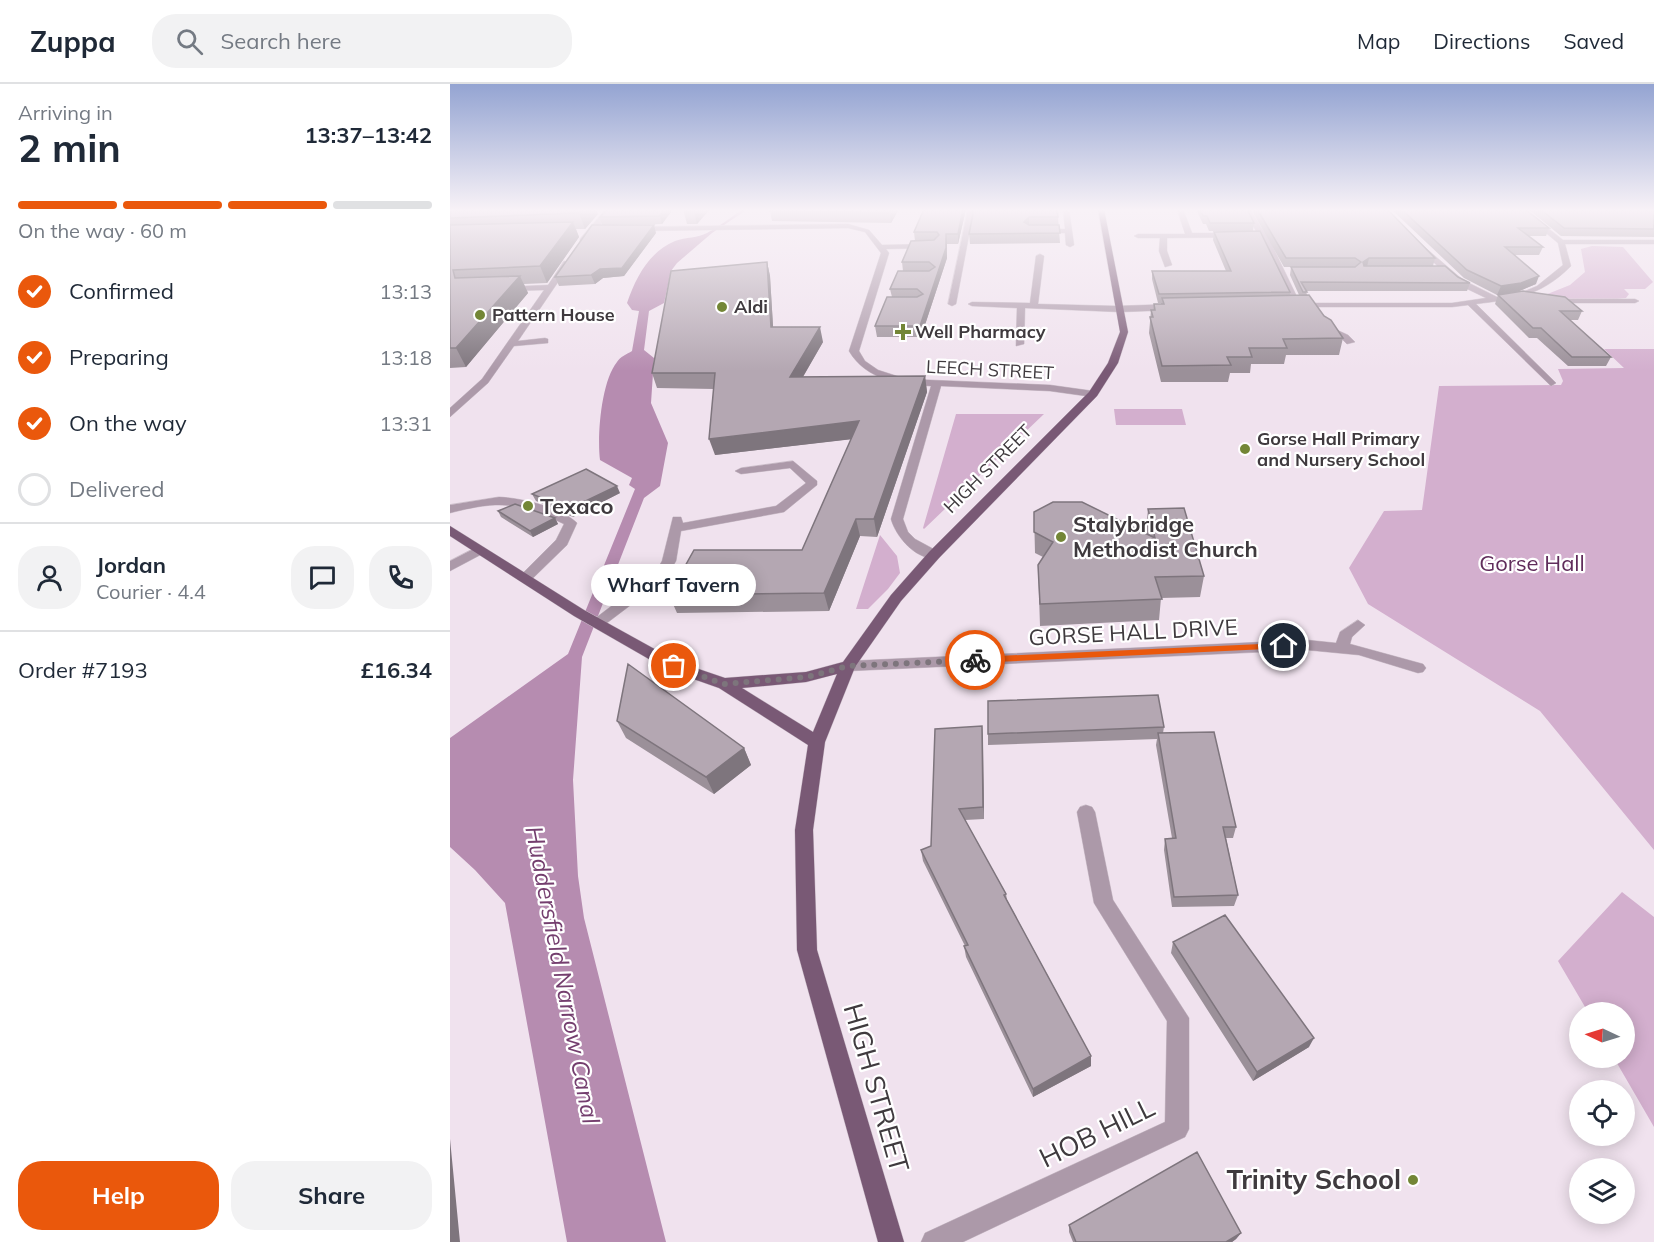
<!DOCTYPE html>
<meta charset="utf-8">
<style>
body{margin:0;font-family:Mulish,sans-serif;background:#f2f2f3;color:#1f2937;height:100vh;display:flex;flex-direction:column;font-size:22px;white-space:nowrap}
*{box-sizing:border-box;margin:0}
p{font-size:20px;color:#747a83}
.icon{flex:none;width:33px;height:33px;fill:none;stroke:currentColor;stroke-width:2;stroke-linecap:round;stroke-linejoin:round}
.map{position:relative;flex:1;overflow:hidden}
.drawer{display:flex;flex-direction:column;background:#fff;width:450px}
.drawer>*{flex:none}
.needle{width:39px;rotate:274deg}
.controls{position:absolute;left:1119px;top:918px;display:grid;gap:12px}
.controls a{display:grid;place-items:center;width:66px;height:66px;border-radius:50%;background:#fff;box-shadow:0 3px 15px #0003;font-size:30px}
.pin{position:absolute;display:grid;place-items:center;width:51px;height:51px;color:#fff;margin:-26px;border:3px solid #fff;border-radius:50%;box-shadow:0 2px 6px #0007}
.courier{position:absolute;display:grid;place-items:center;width:60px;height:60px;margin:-30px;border:4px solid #ea580c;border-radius:50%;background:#fff;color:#222;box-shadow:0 2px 8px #0007}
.bubble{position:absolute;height:42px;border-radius:21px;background:#fff;box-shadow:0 3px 15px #0003;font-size:20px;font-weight:700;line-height:42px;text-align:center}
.head em{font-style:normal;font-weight:700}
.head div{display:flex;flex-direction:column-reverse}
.head{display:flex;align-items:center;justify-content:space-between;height:102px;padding:0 18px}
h1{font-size:39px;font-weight:700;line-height:45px}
.bar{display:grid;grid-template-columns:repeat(4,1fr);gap:9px 6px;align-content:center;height:72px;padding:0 18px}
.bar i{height:8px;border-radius:4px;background:#e0e1e3}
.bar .active{background:#ea580c}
.bar p{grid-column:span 4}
.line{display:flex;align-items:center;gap:15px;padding:0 18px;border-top:2px solid #e0e1e3}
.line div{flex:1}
.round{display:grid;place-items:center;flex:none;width:63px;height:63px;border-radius:24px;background:#f2f2f3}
ol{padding:0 18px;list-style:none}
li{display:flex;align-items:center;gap:18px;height:66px}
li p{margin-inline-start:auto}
li .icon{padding:6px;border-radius:50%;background:#ea580c;color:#fff;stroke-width:4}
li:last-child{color:#747a83}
li i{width:33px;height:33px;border:3px solid #e0e1e3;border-radius:50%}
.action{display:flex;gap:12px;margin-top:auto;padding:12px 18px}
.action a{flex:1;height:69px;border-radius:24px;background:#ea580c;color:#fff;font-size:24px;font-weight:700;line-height:69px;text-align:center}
.action a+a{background:#f2f2f3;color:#1f2937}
header{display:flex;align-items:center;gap:36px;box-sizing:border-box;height:84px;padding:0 30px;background:#fff;border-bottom:2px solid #e0e1e3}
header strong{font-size:28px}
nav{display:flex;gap:33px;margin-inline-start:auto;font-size:21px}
.search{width:420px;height:54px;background:#f2f2f3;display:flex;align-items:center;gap:15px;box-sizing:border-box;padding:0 21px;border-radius:24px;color:#747a83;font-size:22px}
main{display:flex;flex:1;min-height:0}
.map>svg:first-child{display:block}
</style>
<header>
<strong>Zuppa</strong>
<div class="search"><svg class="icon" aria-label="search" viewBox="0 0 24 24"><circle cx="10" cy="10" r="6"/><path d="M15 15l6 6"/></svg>Search here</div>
<nav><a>Map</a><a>Directions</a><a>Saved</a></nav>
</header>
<main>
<section class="drawer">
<div class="head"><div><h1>2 min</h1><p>Arriving in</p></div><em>13:37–13:42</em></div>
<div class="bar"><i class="active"></i><i class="active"></i><i class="active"></i><i></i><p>On the way · 60 m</p></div>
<ol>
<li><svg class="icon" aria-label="check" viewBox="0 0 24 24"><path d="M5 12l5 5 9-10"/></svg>Confirmed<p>13:13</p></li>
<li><svg class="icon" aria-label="check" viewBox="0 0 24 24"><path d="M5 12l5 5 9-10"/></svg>Preparing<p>13:18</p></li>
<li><svg class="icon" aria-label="check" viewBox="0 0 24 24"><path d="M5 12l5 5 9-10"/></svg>On the way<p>13:31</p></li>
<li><i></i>Delivered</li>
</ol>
<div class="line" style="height:108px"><a class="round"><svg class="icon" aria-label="person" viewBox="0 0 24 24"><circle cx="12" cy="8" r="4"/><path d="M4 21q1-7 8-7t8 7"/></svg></a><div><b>Jordan</b><p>Courier · 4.4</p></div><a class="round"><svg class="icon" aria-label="chat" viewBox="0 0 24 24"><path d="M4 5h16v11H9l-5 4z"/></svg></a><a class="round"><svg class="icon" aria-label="phone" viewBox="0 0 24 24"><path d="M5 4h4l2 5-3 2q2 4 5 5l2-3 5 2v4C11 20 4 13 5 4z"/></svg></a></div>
<div class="line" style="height:78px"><div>Order #7193</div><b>£16.34</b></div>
<div class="action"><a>Help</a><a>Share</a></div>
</section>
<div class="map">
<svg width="1204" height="1158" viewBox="0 0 1204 1158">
<rect width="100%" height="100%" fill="#f0e2ee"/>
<!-- green -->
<path fill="#d3afce" d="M1142,162l31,1 30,35 -8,7h-21l5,5 -3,4 -9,1h-62l-10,-4 25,-10 15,-13 -4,-23z
M1154,265h50v501l-114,-139 -172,-107 -19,-36 35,-57 38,-1 17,-124 122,-1 2,-4 -5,-12 66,-1z
M664,325h68l4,16h-70z
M506,330h88l-120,115 -1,-1z
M430,451l17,21 3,17 -12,16 -20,20h-12z
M1172,808l32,25v210l-40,-69h10v-46h-36l-30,-51z"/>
<!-- water -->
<path fill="#b68cb0" d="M293,125h5l-36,24 -35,30 -6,8 -7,32 -15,8 -5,39 10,8 -3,45 17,40 -8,43 -16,12 -62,159 -9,123 5,96 6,42 82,324h-99l-62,-339 -30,-33 -25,-23v-109l118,-84 67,-165 -6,-4 3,-7 -32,-18c-3,-24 1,-78 17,-98 3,-5 10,-8 15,-11l7,-40 -7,-1 -5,-7c9,-26 22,-51 48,-62 11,-4 23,-3 32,-8 13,-7 24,-16 36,-24z"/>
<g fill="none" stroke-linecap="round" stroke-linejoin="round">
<!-- minor casing -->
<g stroke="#cdc0cb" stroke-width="1">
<path id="minor" d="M156,125l6,1 -26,33h-6v-4z
M198,125h42l-39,3z
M518,125h6l-18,95 -4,2 -4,-2z
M613,125h6l5,36 -4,2 -4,-2 -1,-12h-24l-3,-2 3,-2h24z
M727,125h6l9,24h65l-13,-24h6l22,36 28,58h152l34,-5 -29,-14 -40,-37 3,-4 43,37 34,17 21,-3 19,-8 26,-21 -5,-22 -41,-34h7l39,31h91v4h-89l6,22c-30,30 -55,33 -95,38l78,77 2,2 -5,3 -83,-81 -16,2h-158l-34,-70 -93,1v13l5,14 -7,2 -6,-16 1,-13h-22l-4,-2 4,-2h47z
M398,140l21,6 13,15 46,-1 4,2 -4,2 -42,1 3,4 -30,98 6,10 13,9 28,9 144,6 43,6 5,3 -5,3 -43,-6 -109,-5 -38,133 5,13 7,7 24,13 1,3 -1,3c-22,4 -43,-21 -48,-39l40,-133c-31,-1 -65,-6 -82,-35l32,-98 -16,-21 -17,-4 -213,3 -3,-2 3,-2z
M590,170l4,2 -6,48 79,2 57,-2 4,3 -4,3 -54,2 -95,-4 -1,36 -8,2 1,-38 -45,-2 -4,-2 4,-2 58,1 6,-47z
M114,177l7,2 -53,78 27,-3 3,1v4l-34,3 -26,37 -38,34v-9l32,-29 62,-89 -37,1h-3v-4l44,-2z
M1101,215h84l4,2 -4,2h-87v-4z
M874,240l24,11 7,7 -8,2 -5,-5 -21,-10v-4z
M343,377l24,20v4l-33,27 -103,19 -5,30 -11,18 -62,47h-10l-2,-3 2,-3 62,-47 7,-12 11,-44h8l2,6 93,-17 30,-23 -16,-15 -49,6 -6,-3 6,-3z
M49,413c22,1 62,10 78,26l-10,22 -38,37 -5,1 -7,-4 39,-39 8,-16c-46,-22 -64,-24 -114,-11v-8z
M29,462l6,4 -1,3 -34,18v-10z
M908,536l7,5 -13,12 -2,7 73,20 3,4 -3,4 -5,1 -59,-18 -52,-5 -459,21 -8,-5 8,-5 459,-21 29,3 4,-11z
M636,721l6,2 3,5 18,88 76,118v111l-4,8 -222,105h-42l4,-9 240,-111 2,-101 -73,-118 -17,-91 3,-5z"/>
</g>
<!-- major casing -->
<g stroke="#cdc0cb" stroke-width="1">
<path id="major" d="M648,125h6l24,123 -10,31 -21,33 -158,162 -38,43 -46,66 -30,75 -12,88 4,120 87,292h-26l-81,-292 -2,-120 13,-85 -89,-57 -51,-18 -94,-54 -124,-80v-10l134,84 94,52 47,16 81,-6 37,-10 48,-67 38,-43 160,-160 19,-29 12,-31zM387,590l-24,58 -71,-44 64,-6z"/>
</g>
<!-- minor -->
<use href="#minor" fill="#ac99a9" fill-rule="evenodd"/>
<!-- major -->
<use href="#major" fill="#795975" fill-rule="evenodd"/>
</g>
<!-- wall -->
<path fill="#9b9099" d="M0,125l148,5 -13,15h-9l3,8 -32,46 -23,1 4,9 -62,74 -16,1z
M157,125h63l1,3 -9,12 -60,1 -2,-8z
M233,125h27l-13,15h-10z
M322,125h127l-8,14 -119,-2 -2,-10z
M474,125h42l-8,35h-11v14l-26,79h-44l-2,-11 17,-29 -2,-8 13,-18 -1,-9 13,-21 -1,-9z
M524,125l84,8 2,26 -90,1 -1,-10z
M746,125h51l7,14 -1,8h-44l-3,-7h-3z
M801,125h136l48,49 -2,8 37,17 -3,8h-161l1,4 36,43 -4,17h-53l-2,9h-33l-1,9h-20l-2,9h-67l-12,-49 2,-23h2l1,-6h7v-1h-3l-6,-24v-8h74l-13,-31 1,-8 76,60v3h9l-9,-20 1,-8h62h-69z
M941,125h134l24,19 -3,8h-18l15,11 -4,8h-24l21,29 -19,8 -20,3 -33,-17z
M1078,125h126v28l-93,-1z
M206,149l-32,43 -21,2 -8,6 -36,2 -4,-9z
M317,178l3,14 3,51 50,15 -20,35 122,-1 2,16 -50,145 -17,-1 -31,75 -152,2 -8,-18 133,-45 49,-111 -136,16 -1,-66 -57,-1 -5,-15z
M1048,211l84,16 -4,9h-8l41,37 -5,9h-38l-31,-28h-8l-34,-34z
M170,409l-47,24 -37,-16 -4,-7z
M698,425l56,67 -4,21 -39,1 -2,22 -119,6 -2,-61 5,-8 -8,-4 -1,-41 113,22 -1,-4z
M48,427l57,7 3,6 -25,13 -32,-20z
M167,637l127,27 7,17 -37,29 -88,-56z
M532,642l2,93 -19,1 41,74 1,6 84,156v10l-58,31 -67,-140 -2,-11h1l-42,-85 -2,-11 10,-4z
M714,643l-1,6 73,94 -3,11h-7l12,57 -4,11 -62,1 -8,-57 1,-11 7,-1 -16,-93 1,-6 -169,6v-11z
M723,858l136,105 -56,34 -82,-128z
M619,1141l172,8 -5,6 -4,3h-159l-4,-10z"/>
<!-- shaded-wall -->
<path fill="#7e757d" d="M133,125h13l2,5 -13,15 -6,-16z
M215,125h5l1,3 -9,12 -2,-8z
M243,125h17l-13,15z
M442,125h7l-8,14 -1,-10z
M513,125h3l-8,35v-10z
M579,133v10l-5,-5z
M123,138l6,15 -32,46 -7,-17z
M204,141l2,8 -32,43 -21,2 -8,6 -4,-9z
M496,150l1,24 -26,79 -1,-11z
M919,174l-2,9 -6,3 2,-8z
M317,178l3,14 4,66 -3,-15z
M70,192l8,17 -62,74 -10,-19z
M1089,192l-3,8 -19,8 -20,3 4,-9z
M370,243l3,15 -29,50 -4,-15z
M475,292l2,16 -50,145 -3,-18z
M409,337l3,17 -147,17 -6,-16z
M167,402l3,7 -47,24 -4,-8z
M105,434l3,6 -25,13 -3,-6z
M406,435l4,17 -31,75 -5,-18z
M532,642l1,12 1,81 -1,-12z
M294,664l7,17 -37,29 -8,-17z
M864,954l-5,9 -56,34 4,-9z
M641,972v10l-58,31v-8z
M0,1055l10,103h-10z
M791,1149l-5,6 -4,3h-6z"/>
<!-- building -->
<path fill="#b4a7b2" stroke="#7e757d" stroke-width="1.5" d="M0,125h133l-4,4 -129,5z
M157,125h58l-5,7 -60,1z
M322,125h120l-2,4 -120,-2z
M474,125h39l-5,25h-12v14l-26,78h-45l12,-29h30l6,-3 -6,-5h-27l8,-18h31l6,-4 -6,-5h-27l9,-21 23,-1 5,-5 -2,-3h-23z
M524,125h83l1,8h-29l-5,5 5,3h30l1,8 -91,1z
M750,125h47l7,14h-44l-3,-7h-4z
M807,125h130l48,49h-66l-6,4 1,4h81l13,11 12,6 -169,-1 6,10h-4l-12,-25h64l6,-5 -6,-4h-69z
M951,125h124l24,19h-31l25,19h-38l34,29 -18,7 -20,3 -34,-16z
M1090,125h114v20l-90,-1z
M123,138l-33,44 -87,4 2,8 65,-2 -64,72h-6v-123z
M142,141h62l-32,43 -22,1 -9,6 -36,2z
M810,147l30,61 -131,2 -7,-23h79l-17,-39z
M317,178l4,65h49l-30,50 135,-1 -51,143h-18l-32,74 -155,2 25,-45h108l57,-129 -150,18 6,-66h-63l19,-102z
M1073,207l42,6 17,14h-22l51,46h-39l-31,-29h-8l-35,-33z
M859,211l15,21 7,4 12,18 -60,1 4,9h-38l3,9h-25l4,8 -69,1 -12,-49h3l-2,-7h4l-1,-6h10l-2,-6z
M136,385l31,17 -48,23 -37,-15z
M603,418h29l73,36 -7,-29 36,-1 20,68 -49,1 7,22 -122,5 -2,-39 15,-23 -19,-10v-20z
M65,420l40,14 -25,13 -32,-20z
M178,580l116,84 -38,29 -89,-56z
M708,611l6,32 -176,7v-33z
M532,642l1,81 -24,2 47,85 -2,1 87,161 -58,33 -69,-143 4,-1 -47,-95 10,-4 4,-117z
M764,648l22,95h-13l15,68 -64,2 -9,-58 11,-1 -18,-105z
M775,831l89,123 -57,34 -84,-130z
M747,1068l44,81 -15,9h-150l-7,-17z"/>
<!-- sky -->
<linearGradient id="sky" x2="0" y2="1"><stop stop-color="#94a4d2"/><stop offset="0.44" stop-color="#f8f2f7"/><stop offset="1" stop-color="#f8f2f7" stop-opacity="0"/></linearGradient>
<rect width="1204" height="287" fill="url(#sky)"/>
<!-- route -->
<path fill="#ea580c" d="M834,559l5,3 -1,2 -313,15 -4,-3 4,-3z"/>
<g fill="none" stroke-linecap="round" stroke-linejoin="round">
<!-- done -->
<path stroke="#7d757c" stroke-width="6" stroke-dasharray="0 10.8" d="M224,582l50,18 83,-7 41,-11 127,-6"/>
</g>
<!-- markers -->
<g fill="#738636" stroke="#fff" stroke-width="2">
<circle cx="272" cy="223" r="6"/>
<circle cx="30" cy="231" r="6"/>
<path d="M450 239h6v6h6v6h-6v6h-6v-6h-6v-6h6z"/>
<circle cx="795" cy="365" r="6"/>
<circle cx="78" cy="422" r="6"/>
<circle cx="611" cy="453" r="6"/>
<circle cx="963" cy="1096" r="6"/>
</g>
<g text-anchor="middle" stroke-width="4.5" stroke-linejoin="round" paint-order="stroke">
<!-- far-poi labels -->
<g font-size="18" font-weight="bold" fill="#3f3a3e" stroke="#fff" text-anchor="start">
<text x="284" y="229">Aldi</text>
<text x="42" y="237">Pattern House</text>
<text x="465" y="254">Well Pharmacy</text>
<text x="807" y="361">Gorse Hall Primary<tspan x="807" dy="21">and Nursery School</tspan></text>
</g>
<!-- far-street labels -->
<g font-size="18" fill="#3f3a3e" stroke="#fff">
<text transform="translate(540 286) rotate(3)" y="6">LEECH STREET</text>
<text transform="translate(538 385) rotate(-45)" y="6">HIGH STREET</text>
</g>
<!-- poi labels -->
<g font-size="22" font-weight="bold" fill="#3f3a3e" stroke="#fff" text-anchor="start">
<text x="90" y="430">Texaco</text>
<text x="623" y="448">Stalybridge<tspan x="623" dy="25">Methodist Church</tspan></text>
</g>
<!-- park labels -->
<g font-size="22" fill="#602c5b" stroke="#fff">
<text x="1082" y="487">Gorse Hall</text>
</g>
<!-- street labels -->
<g font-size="22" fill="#3f3a3e" stroke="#fff">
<text transform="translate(683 548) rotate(-3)" y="8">GORSE HALL DRIVE</text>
</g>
<!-- water labels -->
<g font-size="24" font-style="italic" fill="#743e6e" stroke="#fff">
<text transform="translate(112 891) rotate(79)" y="8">Huddersfield Narrow Canal</text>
</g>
<!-- near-street labels -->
<g font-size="27" fill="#3f3a3e" stroke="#fff">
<text transform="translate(426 1004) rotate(74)" y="9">HIGH STREET</text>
<text transform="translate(647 1049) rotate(-26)" y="9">HOB HILL</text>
</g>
<!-- near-poi labels -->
<g font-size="27" font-weight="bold" fill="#3f3a3e" stroke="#fff" text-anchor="end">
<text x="951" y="1105">Trinity School</text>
</g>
</g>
</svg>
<div class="controls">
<a><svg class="needle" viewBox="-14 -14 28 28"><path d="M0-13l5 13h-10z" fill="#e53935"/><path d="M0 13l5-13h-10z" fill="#747a83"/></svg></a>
<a><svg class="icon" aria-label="locate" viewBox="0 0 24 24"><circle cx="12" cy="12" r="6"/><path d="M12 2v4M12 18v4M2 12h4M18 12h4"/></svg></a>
<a><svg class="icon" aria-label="layers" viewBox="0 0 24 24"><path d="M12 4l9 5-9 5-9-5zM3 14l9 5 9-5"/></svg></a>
</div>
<div class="pin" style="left:224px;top:582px;background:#ea580c"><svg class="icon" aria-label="bag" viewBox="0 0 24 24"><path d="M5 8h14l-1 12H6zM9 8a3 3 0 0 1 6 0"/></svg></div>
<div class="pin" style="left:834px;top:562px;background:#1f2937"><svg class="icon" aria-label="home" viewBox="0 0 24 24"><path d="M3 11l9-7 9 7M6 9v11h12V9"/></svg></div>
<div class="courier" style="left:525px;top:576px"><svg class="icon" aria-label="bike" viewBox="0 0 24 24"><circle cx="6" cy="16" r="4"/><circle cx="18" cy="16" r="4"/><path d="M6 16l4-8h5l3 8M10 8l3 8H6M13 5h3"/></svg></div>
<div class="bubble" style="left:141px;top:480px;width:165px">Wharf Tavern</div>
</div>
</main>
